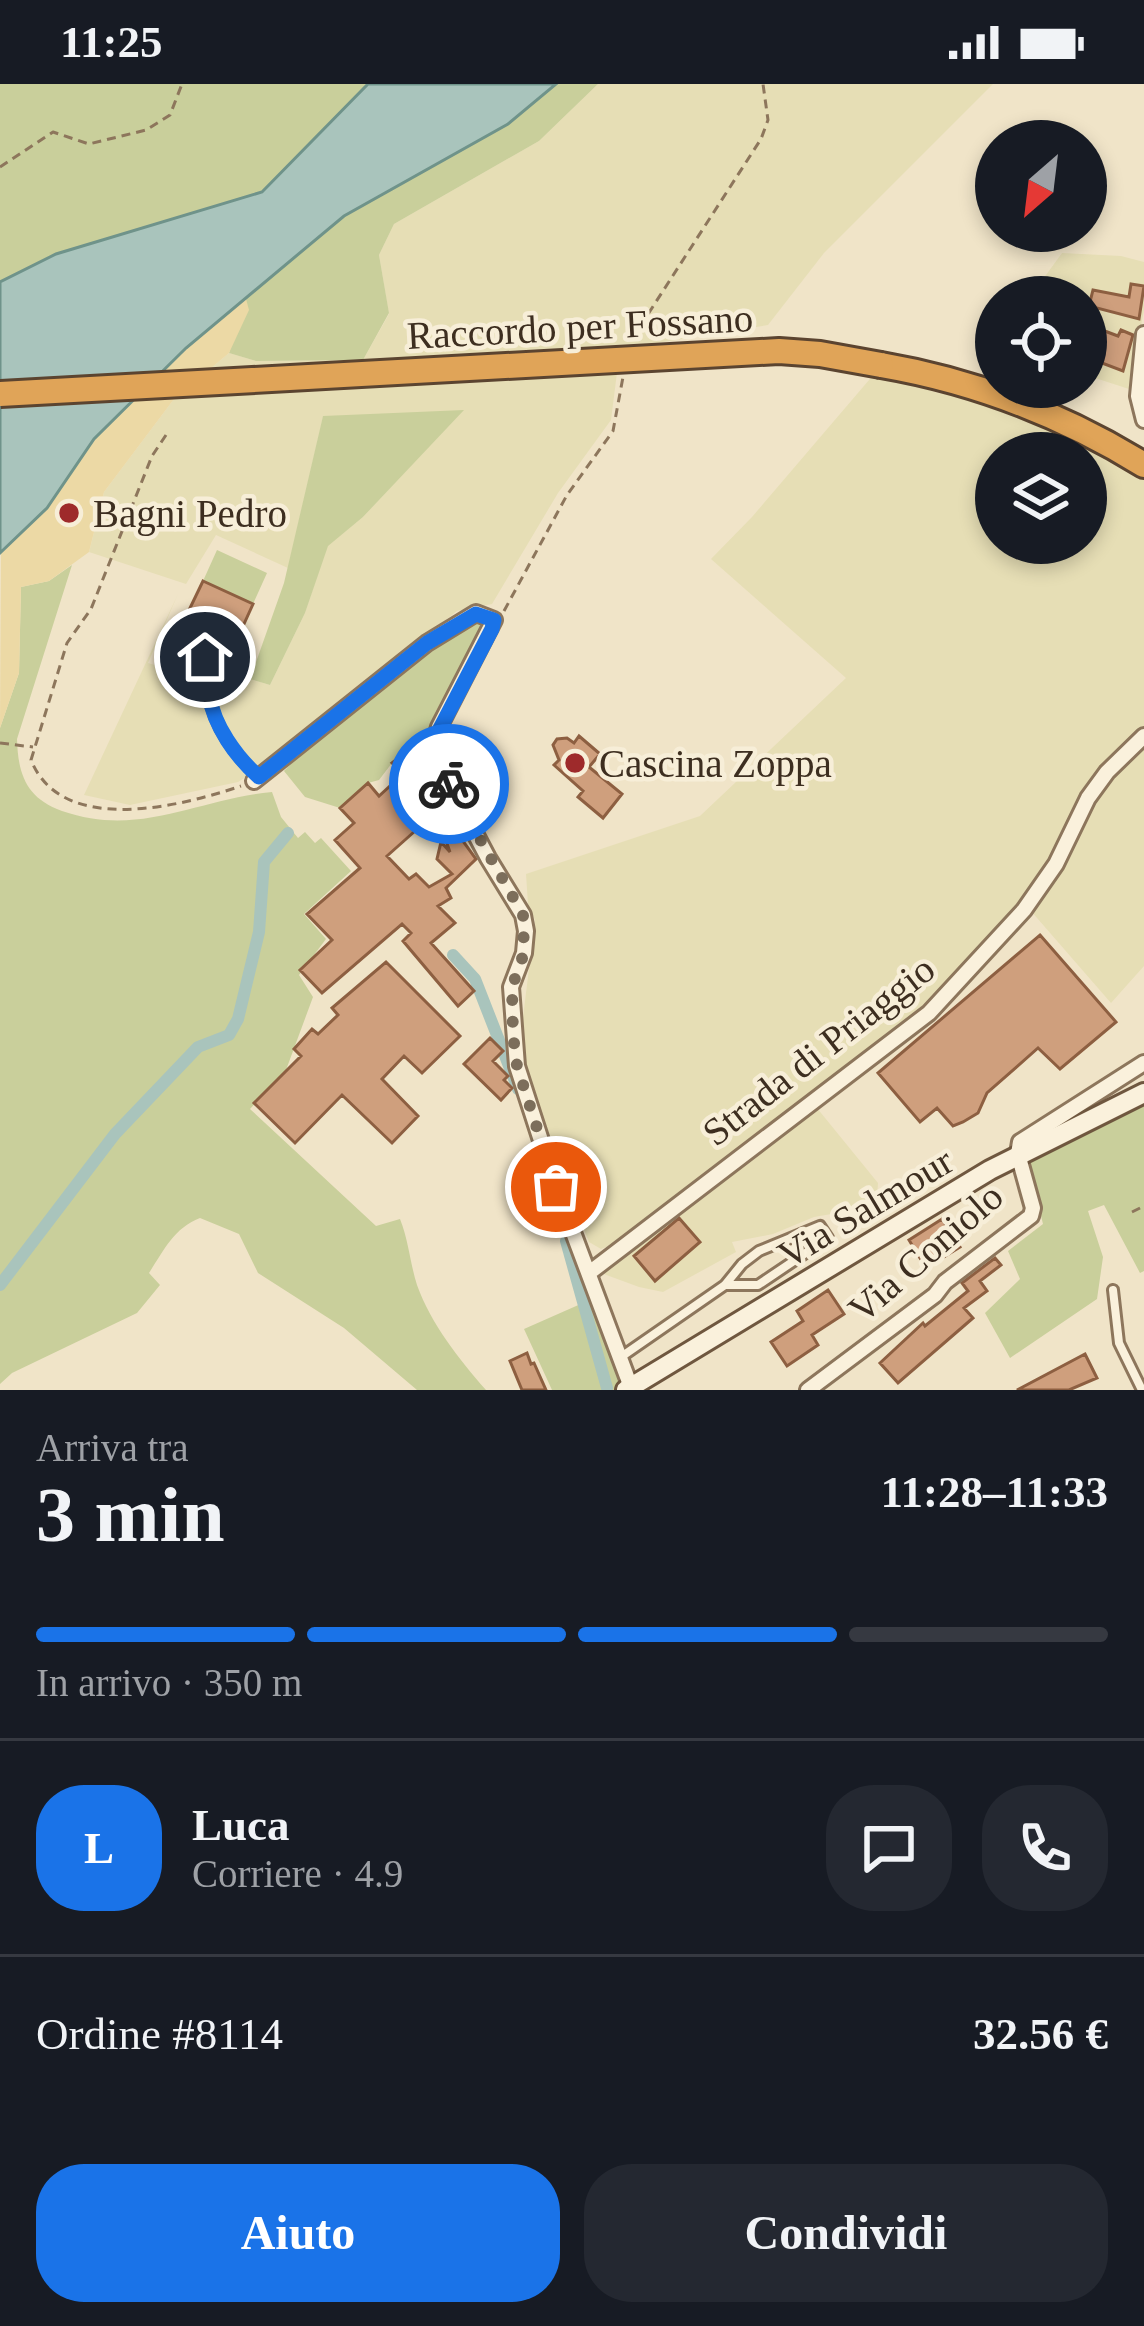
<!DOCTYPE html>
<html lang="it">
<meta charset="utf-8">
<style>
body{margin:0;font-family:"Times New Roman",serif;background:#242831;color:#f1f3f6;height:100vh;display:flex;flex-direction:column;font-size:45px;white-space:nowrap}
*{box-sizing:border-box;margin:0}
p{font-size:39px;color:#9ea1a6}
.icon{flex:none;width:66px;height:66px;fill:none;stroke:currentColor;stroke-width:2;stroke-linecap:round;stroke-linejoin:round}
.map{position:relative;height:1306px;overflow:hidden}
.panel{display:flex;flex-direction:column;background:#171b24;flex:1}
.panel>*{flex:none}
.needle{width:78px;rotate:208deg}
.controls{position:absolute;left:975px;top:36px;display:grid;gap:24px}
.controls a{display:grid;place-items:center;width:132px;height:132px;border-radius:50%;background:#171b24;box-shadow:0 6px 18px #0003;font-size:60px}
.pin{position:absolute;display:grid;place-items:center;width:102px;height:102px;color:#fff;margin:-51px;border:6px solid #fff;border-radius:50%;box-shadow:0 3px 12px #0007}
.courier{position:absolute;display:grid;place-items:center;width:120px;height:120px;margin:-60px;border:9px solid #1a73e8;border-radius:50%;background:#fff;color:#222;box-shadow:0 3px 15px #0007}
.overview em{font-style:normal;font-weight:600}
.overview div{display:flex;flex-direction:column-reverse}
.overview{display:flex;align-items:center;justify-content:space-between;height:204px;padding:0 36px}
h1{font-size:78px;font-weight:600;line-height:90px}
.bar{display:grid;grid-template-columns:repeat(4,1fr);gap:18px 12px;align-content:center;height:144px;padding:0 36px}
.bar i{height:15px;border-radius:9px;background:#363941}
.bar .on{background:#1a73e8}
.bar p{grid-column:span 4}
.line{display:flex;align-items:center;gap:30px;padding:0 36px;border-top:3px solid #363941}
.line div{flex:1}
.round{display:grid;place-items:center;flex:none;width:126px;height:126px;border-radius:48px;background:#242831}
.primary-button{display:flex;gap:24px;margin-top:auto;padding:24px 36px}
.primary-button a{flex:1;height:138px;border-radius:48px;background:#1a73e8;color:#fff;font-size:48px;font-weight:600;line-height:138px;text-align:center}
.primary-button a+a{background:#242831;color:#f1f3f6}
.status{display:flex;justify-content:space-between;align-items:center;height:84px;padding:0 60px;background:#171b24;direction:ltr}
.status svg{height:33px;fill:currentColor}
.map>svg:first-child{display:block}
</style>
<div class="status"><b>11:25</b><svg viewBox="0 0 49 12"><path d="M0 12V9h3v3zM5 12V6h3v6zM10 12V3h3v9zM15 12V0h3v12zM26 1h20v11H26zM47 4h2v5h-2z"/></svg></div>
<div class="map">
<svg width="1144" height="1306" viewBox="0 0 1144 1306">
<rect width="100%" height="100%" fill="#f0e4c8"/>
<!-- farmland -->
<path fill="#e6deb5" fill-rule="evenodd" d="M598,0h395l-169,169 -56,72 -148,24 -9,71 -53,73 -66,111 -35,7 -187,150 -32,21 -108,23 -46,-10 94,-201 -30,69 75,23 27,-7 20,6 35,-72 22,-67 36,-29 99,-106 -139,6 -35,151 -72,-33 -30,49 -97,-32 15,-60 70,-93 55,-46 27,8 107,-1 26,-46 -10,-59 15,-31 145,-83z
M1062,169l59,3 23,6v48l-15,79 -43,-14v-78h-56z
M875,289l63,20 45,7 50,18 111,58v490l-33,37 -87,-100 -97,105 -119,89 70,86 -1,15 -11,10 -52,9 -41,17 -41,8 4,10 -73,40 -24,-5 -38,-14 94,-75 -7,-10 -69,54 -18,7 -12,-7 -72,-176 18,-146 -7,-16 -2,-30 174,-58 146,-138 -135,-119 41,-42zM996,369h90v90h-90z"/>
<!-- green -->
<path fill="#c9cf9b" d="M0,0h368l-106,108 -206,62 -56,28z
M557,0h41l-59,57 -145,83 -15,31 10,58 -26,47 -107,1 -27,-8 17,-54 98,-83 164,-92z
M464,326l-101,107 -35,29 -23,67 -35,72 -20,-6 34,-96 39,-167z
M217,466l50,23 -14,31 -50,-23z
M72,481l-55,174c1,35 9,59 45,72 78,27 135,-12 210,-19l9,25 17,21 7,-6 10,11 6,-5 30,33 -47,43 22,25 -27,36 14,22 -27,73 -36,39 126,117 24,-7c9,23 10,44 17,66 14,39 42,74 69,105h-69l-73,-62 -86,-55 -19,-39 -39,-16c-26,10 -36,32 -51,55l11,12 -23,28 -125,60 -12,11v-656l19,-55 2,-86 28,-6z
M476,537l7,3v6l-58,107 -33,26 -13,17 -11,3 -28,25 -35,-11 -21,-26c36,-38 146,-133 192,-150z
M1144,1019v168l-4,2 -36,-68 -16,6 15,46 -6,42 -87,59 -25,-45 35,-34 -12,-28 35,-27 -14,-57 3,-12z
M592,1215l31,91h-71l-28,-61z"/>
<!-- sand -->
<path fill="#ecd9a5" d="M246,215l3,11 -20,43 -55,46 -70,93 -15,60 -40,29 -28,6 -2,86 -19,55 1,-176 46,-44 47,-69 92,-91z"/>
<!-- water -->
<path fill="#a9c4bc" stroke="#6f938a" stroke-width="3" d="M368,0h188l-48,40 -164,92 -158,132 -92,91 -47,69 -47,45v-271l56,-28 206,-62z"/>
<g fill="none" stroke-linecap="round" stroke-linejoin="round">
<!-- canal -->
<path stroke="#a9c4bc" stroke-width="12" d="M453,871l22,24 43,110
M566,1157l41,147
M0,1201l115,-151 83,-87 31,-12 9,-16 21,-87 5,-70 24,-29"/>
</g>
<!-- building -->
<path fill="#cf9f7d" stroke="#8d5f41" stroke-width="3" fill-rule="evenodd" d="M1131,200l13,2 -5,33 -50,-13 4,-16 36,7z
M1086,240l32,12 3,-6 12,5 -10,36 -37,-14z
M203,497l50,23 -24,53 -15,-7 13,-28 -21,-10 -13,28 -15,-7z
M579,652l21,18 -11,13 33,27 -19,24 -25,-21 5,-6 -29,-26 5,-5 -6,-15 4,-6 10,-1 7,5z
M410,665l18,20 32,68 16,22 -30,29 5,10 -13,8 17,17 -24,20 43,48 -16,15 -55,-65 8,-8 -9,-9 -80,69 -22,-23 32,-30 -25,-26 53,-46 -25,-28 19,-17 -14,-15 28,-25 11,13 24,-22 -11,-11zM417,702l16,19 17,47 -9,-10 -4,17 15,15 -23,13 -13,-13 -7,5 -22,-23 37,-33 -21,-23z
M1040,851l76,87 -56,47 -22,-21 -51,45 -9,20 -15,9 -10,4 -16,-18 -17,14 -42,-49z
M386,878l74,74 -38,37 -18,-17 -22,23 36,37 -26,27 -50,-48 -47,48 -41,-40 47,-47 -7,-7 18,-20 6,5 20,-19 -6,-7z
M490,954l13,13 -10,10 15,15 -4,4 8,8 -11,12 -37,-36z
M679,1134l21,24 -45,39 -21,-25z
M942,1135l18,28 -34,21 -17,-28z
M995,1174l6,7 -21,16 7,10 -23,17 9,10 -75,65 -18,-20 43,-40 2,3 43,-35 -6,-8z
M828,1206l16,24 -32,21 6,10 -31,21 -16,-24 32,-21 -6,-10z
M527,1269l4,11 3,-1 12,27h-24l-12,-29z
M1085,1270l12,24 -28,12h-52z"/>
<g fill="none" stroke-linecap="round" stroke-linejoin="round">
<!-- service casing -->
<g stroke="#8d765c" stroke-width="14">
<path id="service" d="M205,573c5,14 2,23 4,37 4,31 26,62 49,82
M1113,1206l6,53 23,47
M621,1273l104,-72 17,-21 17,-13 61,-25 8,12 -70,47h-33"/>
</g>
<!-- minor casing -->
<g stroke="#8d765c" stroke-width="20">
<path id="minor" d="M1144,250l-6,62 6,24
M254,697l173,-138 49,-30 18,7 -55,107 -7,25 56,106 35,57 3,16 -2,22 -13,34 6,79 39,121 76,203
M589,1189l340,-260 95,-103 32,-46 32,-66 19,-26 37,-36
M808,1306l127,-95 10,-13 86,-66 2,-8 -15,-54 2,-12 124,-79"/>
</g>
<!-- secondary casing -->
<g stroke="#6f573f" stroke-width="24">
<path id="secondary" d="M626,1306l364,-220 154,-77"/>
</g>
<!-- motorway casing -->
<g stroke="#5b4430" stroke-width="30">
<path id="motorway" d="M881,281c93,16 182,50 263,100"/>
</g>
<!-- path -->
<path stroke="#8d765c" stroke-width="3" stroke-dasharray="9 6" stroke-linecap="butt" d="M0,83l53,-35 36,12 57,-14 24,-15 12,-31
M632,255l129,-200 7,-19 -5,-36
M166,351l-14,21 -61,153 -24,34 -36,117c31,77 151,46 210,26
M504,527l63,-116 46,-64 10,-54
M0,659l33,4
M1132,1128l12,-6"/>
<!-- service -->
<use href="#service" stroke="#faf1dc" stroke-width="8"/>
<!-- minor -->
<use href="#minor" stroke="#faf1dc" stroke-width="14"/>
<!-- secondary -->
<use href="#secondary" stroke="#faf1dc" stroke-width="18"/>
<!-- motorway -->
<use href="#motorway" stroke="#e0a458" stroke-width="24"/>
<!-- motorway-bridge casing -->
<g stroke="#5b4430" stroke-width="30" stroke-linecap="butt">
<path id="motorway-bridge" d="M0,310l779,-43 41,3 61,11"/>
</g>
<!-- motorway-bridge -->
<use href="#motorway-bridge" stroke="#e0a458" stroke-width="24"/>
</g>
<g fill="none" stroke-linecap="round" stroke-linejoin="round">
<!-- done -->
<path stroke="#7c6e5b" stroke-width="12" stroke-dasharray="0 21.6" d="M449,700l74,131 1,38 -12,34 1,48 4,31 39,121"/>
<!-- route -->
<path stroke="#1a73e8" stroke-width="15" d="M205,573c5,14 2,24 4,38 5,31 27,62 50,82l168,-134 49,-29 18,6 -2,9 -60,115v8l17,32"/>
</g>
<!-- markers -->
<g fill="#9e2a2b" stroke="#f7eed8" stroke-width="4.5">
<circle cx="69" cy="429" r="12"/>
<circle cx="575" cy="679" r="12"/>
</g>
<g text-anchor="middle" stroke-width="9" stroke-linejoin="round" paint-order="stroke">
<!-- street labels -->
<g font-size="39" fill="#3d2e20" stroke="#f7eed8">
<text transform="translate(580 242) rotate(-3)" y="14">Raccordo per Fossano</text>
<text transform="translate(818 966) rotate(-38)" y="14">Strada di Priaggio</text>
<text transform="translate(865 1123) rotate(-31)" y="14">Via Salmour</text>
<text transform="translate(925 1168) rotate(-41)" y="14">Via Coniolo</text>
</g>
<!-- poi labels -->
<g font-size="39" fill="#3d2e20" stroke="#f7eed8" text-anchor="start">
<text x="93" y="443">Bagni Pedro</text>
<text x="599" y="693">Cascina Zoppa</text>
</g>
</g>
</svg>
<div class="controls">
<a><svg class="needle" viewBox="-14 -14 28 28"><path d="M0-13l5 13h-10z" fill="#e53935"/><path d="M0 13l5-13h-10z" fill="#9ea1a6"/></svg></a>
<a><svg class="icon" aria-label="locate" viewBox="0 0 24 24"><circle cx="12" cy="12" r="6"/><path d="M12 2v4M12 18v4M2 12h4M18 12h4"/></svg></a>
<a><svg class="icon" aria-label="layers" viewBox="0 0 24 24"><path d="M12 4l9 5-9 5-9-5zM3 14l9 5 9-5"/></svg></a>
</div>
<div class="pin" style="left:556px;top:1103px;background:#ea580c"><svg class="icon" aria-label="bag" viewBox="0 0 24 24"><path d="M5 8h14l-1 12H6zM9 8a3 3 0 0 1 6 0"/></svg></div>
<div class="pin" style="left:205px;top:573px;background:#1f2937"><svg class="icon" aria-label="home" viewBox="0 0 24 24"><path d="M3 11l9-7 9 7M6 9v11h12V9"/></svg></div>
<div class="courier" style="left:449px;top:700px"><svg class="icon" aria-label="bike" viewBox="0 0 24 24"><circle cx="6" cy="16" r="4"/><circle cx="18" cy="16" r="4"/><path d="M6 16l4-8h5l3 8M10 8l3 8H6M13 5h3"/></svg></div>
</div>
<section class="panel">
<div class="overview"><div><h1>3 min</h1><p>Arriva tra</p></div><em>11:28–11:33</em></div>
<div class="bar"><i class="on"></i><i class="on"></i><i class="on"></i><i></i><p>In arrivo · 350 m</p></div>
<div class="line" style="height:216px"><b class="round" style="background:#1a73e8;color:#fff">L</b><div><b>Luca</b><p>Corriere · 4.9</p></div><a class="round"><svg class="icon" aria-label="chat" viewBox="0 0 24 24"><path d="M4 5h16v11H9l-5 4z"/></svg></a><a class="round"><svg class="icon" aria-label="phone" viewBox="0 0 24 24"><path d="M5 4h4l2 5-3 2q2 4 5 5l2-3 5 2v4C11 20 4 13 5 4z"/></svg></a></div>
<div class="line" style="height:156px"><div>Ordine #8114</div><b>32.56 €</b></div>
<div class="primary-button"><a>Aiuto</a><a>Condividi</a></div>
</section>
